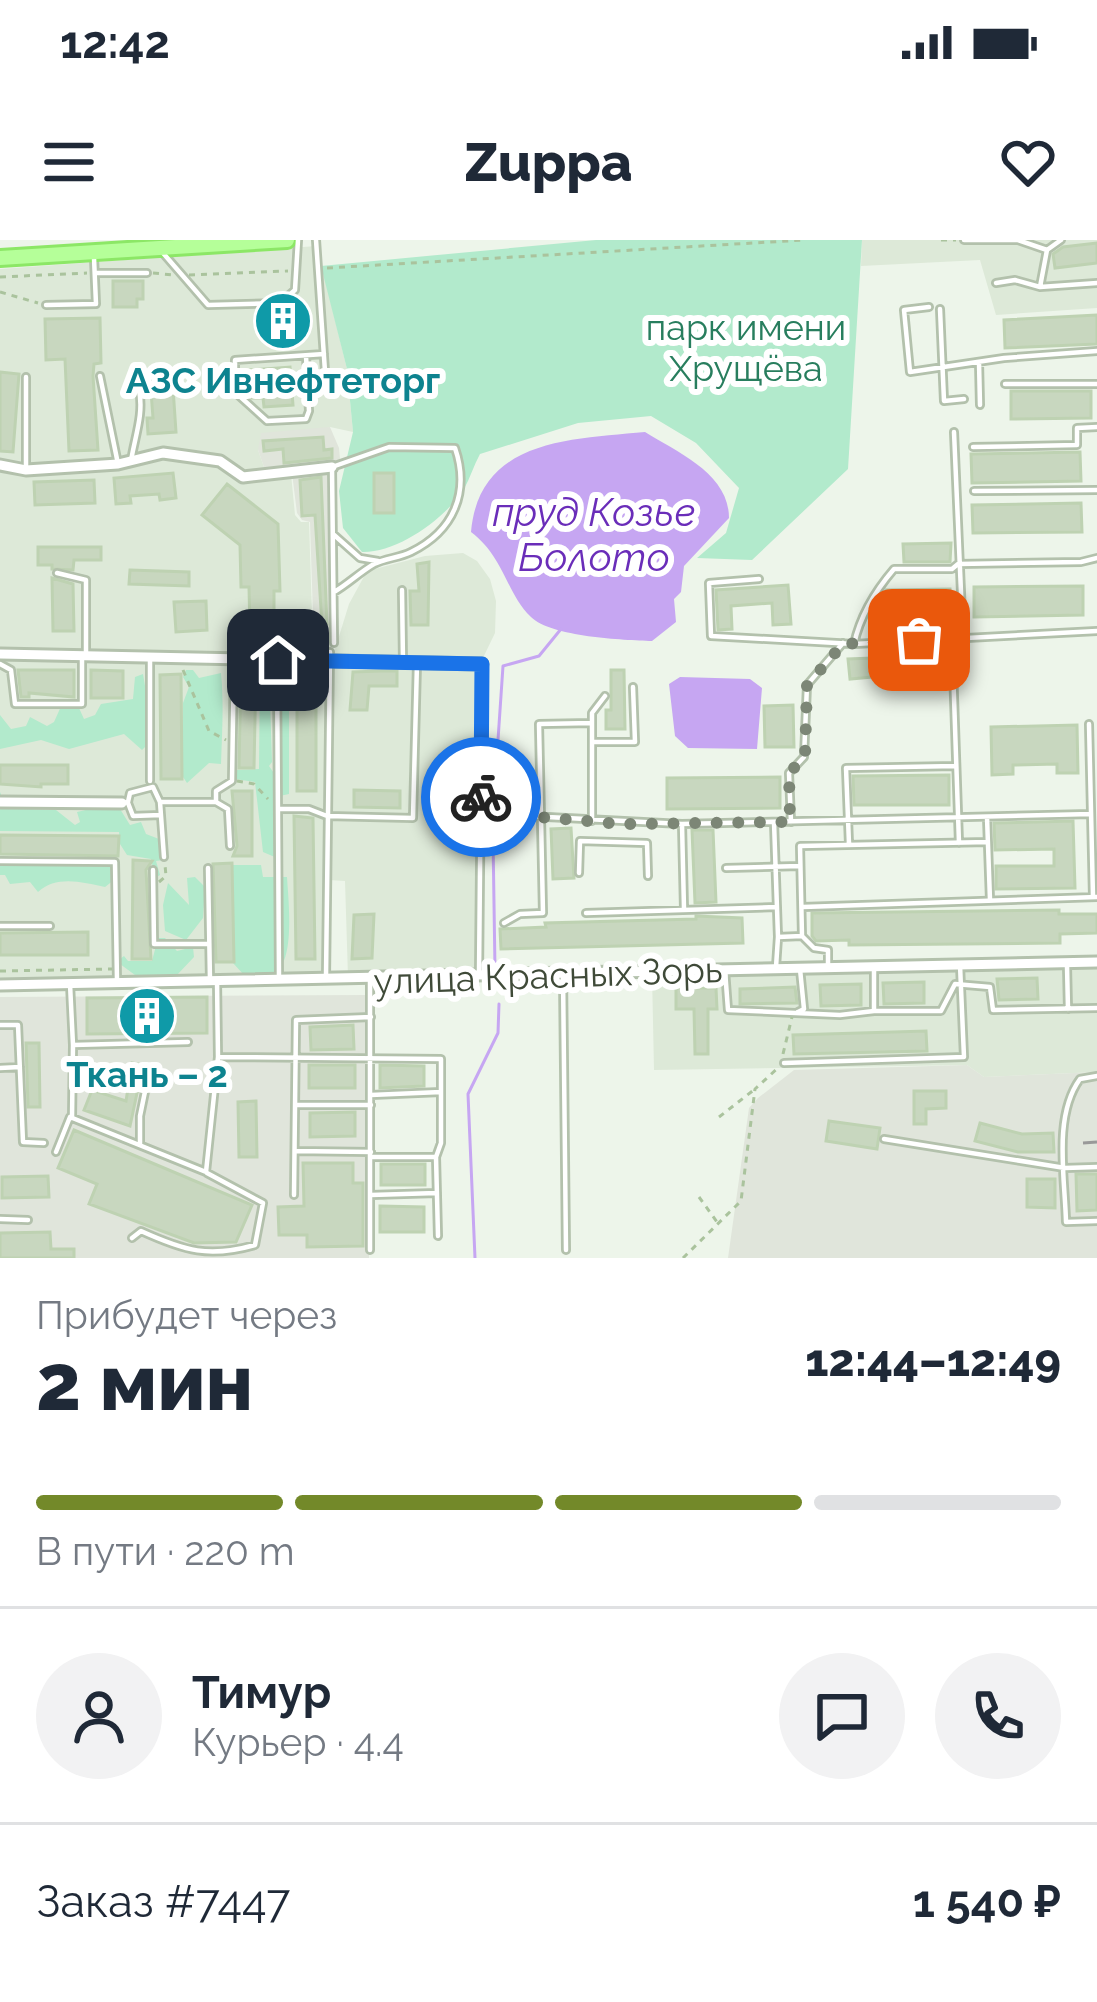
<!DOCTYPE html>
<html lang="ru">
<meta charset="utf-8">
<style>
body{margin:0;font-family:Raleway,sans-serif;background:#f2f2f3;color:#1f2937;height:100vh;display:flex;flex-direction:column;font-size:45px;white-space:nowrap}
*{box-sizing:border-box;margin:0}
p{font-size:39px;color:#747a83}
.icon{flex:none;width:66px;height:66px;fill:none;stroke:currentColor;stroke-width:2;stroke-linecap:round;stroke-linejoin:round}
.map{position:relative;height:1018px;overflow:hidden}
.details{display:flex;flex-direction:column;background:#fff;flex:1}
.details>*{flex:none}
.pin{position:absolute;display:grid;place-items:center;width:102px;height:102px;color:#fff;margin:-51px;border-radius:24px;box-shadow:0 6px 18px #0006}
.courier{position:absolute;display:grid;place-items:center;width:120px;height:120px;margin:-60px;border:9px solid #1a73e8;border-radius:50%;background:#fff;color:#222;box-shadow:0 3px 15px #0007}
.summary em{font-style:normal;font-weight:800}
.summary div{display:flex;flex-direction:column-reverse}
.summary{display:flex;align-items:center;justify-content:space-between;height:204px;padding:0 36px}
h1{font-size:78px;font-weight:800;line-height:90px}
.bar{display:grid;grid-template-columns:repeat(4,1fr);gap:18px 12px;align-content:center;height:144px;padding:0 36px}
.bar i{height:15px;border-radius:9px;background:#e0e1e3}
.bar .selected{background:#738929}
.bar p{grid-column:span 4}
.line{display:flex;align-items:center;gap:30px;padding:0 36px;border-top:3px solid #e0e1e3}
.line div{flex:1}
.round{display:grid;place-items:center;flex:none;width:126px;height:126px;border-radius:63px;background:#f2f2f3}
.status{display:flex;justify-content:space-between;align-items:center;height:84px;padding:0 60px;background:#fff;direction:ltr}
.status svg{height:33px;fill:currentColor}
header{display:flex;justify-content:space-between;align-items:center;height:156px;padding:0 36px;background:#fff;font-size:54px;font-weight:800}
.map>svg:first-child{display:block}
</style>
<div class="status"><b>12:42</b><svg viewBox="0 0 49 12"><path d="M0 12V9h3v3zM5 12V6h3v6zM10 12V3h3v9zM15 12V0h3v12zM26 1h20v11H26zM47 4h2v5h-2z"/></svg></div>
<header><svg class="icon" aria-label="menu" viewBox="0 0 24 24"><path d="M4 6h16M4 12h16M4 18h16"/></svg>Zuppa<svg class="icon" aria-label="heart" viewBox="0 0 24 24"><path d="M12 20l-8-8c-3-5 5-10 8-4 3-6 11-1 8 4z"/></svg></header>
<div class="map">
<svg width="1097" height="1018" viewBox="0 0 1097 1018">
<rect width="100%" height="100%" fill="#edf5ea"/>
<!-- residential -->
<path fill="#dde9d8" d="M862,0h235v68l-101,7 -16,-55 -119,6z
M317,6l30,123 6,63 -23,-5 -72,23 7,20 -22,5 -22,-16 -57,-8 -45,11 -92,6 -27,-6v-193z
M164,215l55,8 24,16 48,-5 4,41 6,7h8l3,93 -5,13 9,9 18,-3 -6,25 -328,-7v-185l26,6z
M463,313l14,8 13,18 6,22 -1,32 -14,29 -149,-3 17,-55 18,-33 58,-15z
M0,416l327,7 -2,317 -325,-2z
M332,422l83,2 -2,156 5,-156 62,2 -3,307 -129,4 -3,-96 -16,-1z
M1097,726v106l-113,5 -17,-12 -313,5 -2,-96z"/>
<!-- industrial -->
<path fill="#e0e5db" d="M330,187l9,21 1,11 -5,6 -70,5 -7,-20 3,-17z
M330,229l4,163 -18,3 -7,-7 4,-13 -3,-93 -8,-2 -5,-7 -5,-40z
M367,755l2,263h-369v-261z
M967,825l17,12 113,-5v186h-369l21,-150 9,-10 36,-28z"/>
<!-- green -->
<path fill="#b2eacc" d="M596,0h266l-14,229 -96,91 -55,-2 29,-25 13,-45 -43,-45 -45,-27 -73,7 -98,31c-6,11 -10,24 -16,35 -19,30 -67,64 -102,63l-19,-24 -4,-37 14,-59 -6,-63 -26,-103z
M186,430h7l6,8 22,-5c3,31 1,60 0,91l-12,-1 -22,20 -4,-6v-74l6,-16 -6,-10z
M260,431l9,1 3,90 -3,4 7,10 6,-2 -5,-85 7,-5 5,6v104l-14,3 2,61 -14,-6 -8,-70 -20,-3 1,-9 23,-1z
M143,434l7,41 -2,29 -6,6 -18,-16 -55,15 -28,-9 -41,9v-34l11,14 15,-3 4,-9 17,9 7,-4 9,-20 16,6 5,11 11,-4 6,-11 32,-5 2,-22z
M0,552l6,16 50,2 19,15 5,-3 -3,-10 26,-6 17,3 10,16 11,-3 5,12 13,5 4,21 -7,1 4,14 -5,3 -4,-19 -24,-4 -7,-11 -1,-12 -119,-1z
M0,622h115l-1,18 -9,7c-23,-5 -49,-12 -67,5l-8,-10 -20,2 -5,-9h-5z
M231,625h30l2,12h24c1,19 9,87 -13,95 -9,3 -22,1 -30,3l-11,-12z
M195,637l10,10 -2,31 -17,22 -21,-9 -2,-26 5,-22 21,22 -2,-27z
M158,698h7l12,13 16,-4 1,10 -17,18h-42l-15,-11v-5l4,-3 4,5h24z"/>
<!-- water -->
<path fill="#c6a6f2" d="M645,192c34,21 84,42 84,86l-45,48 -3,26 -7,7 2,23 -24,19c-28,-1 -101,-4 -121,-24 -25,-24 -26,-59 -60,-85 8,-93 100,-93 174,-100z
M680,437l70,2 12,9 -5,61 -69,-1 -13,-12 -6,-52z"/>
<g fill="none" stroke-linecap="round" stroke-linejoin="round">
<!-- stream -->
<path stroke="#c6a6f2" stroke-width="3" d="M493,574l10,-148 36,-10 22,-27
M493,598l2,131
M475,1018l-7,-164 30,-61 1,-29"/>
</g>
<!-- building -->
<path fill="#c8d7bf" stroke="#bed2b2" stroke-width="3" d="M1097,3v20l-42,5 -2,-14 10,-7z
M113,41h30v18h-6v8h-24z
M1097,75v29l-92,4 -1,-28z
M100,78l1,45 -7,1 -1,12 5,74 -29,1 -4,-92 -19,1 -1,-41z
M290,127l3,38 -29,2 -1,-9h-11l-2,-28z
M0,132l19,2 -6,78 -13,-1z
M172,133l4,59 -28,2 -1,-16h6l-2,-27h-5l-3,-15z
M1011,151h80v27l-80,1z
M323,197l1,13 8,-1v9l-48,5 -1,-14 -19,2 -1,-10z
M1080,212l1,29 -109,2 -1,-29z
M173,233l3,25 -16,2 -1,-6 -29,2 1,7 -15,1 -2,-26z
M374,233h20v40h-20z
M321,237l6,147 -5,1 -7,-110 -13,1 -2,-36z
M94,240l1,23 -60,2 -1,-23z
M227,244l51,40 2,67h-6v41l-24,1 -1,-46h-8l-1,-42 -38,-30z
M1081,263l1,29 -109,1 -1,-28z
M951,303l-1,19h-46l-1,-18z
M38,307h63v13h-27l-1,10 -21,-1v-4h-14z
M429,322l-1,63h-17l-1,-34h9l-2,-27z
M130,330l59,2v14l-60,-2z
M52,338l21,6 1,47h-21z
M788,345l3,39 -18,1 -1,-22 -41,3 1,23 -14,1 -2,-40z
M1083,346v29l-109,2v-30z
M950,349l1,30 -70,1v-22l5,-8z
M206,361l1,29 -31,2 -2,-30z
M936,407l2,24 -88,8 -2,-20 24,-1 1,8 29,-2 -1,-16z
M241,429h15l-2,99h-15z
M18,430h56v27l-45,-4v4h-8z
M91,430l32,1v27h-32z
M611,430h13l1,59h-19v-19h5z
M381,431h16v15h-28l-2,24h-17l3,-38z
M181,434l1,105h-21l-1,-104z
M297,436h19v115h-19z
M793,465l1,42h-29l-1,-41z
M1077,485l1,48h-21v-9l-44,1v9l-21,1 -1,-48z
M0,525h68v19h-27v3l-41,-3z
M949,535v30h-95l-1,-29z
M780,537v31l-113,1v-31z
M354,550l46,1v17l-46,-1z
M232,551h20v65h-19l4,-10z
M294,576l19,2 2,141h-19z
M1073,581l2,67 -79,1v-23h58v-17l-59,1 -1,-27z
M571,588l3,50 -21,1 -2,-50z
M692,590h21l3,72 -21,1z
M0,595l119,1 -1,20 -118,-2z
M133,620l19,1 -6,9 5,89h-19z
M232,623l2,99h-18l-3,-98z
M1059,670v4h38v19l-37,1v9l-211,2v-5l-33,1 -4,-5v-23z
M374,674l-2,44 -20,1 2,-44z
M696,676l46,2 1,25 -242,6 -1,-20 46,-2 -1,-4 151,-4z
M88,692v23h-88v-22z
M1037,738l1,21 -39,1 -2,-21z
M924,742v21l-40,1 -1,-21z
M861,744v21l-40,1 -1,-21z
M795,747l2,16 -57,1v-15z
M676,748h40l1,21h-9v45h-13l-1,-45h-18z
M207,757v36l-120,1v-36z
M353,785l1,24 -43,1 -1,-23z
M926,791l1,20 -133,3 -1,-19z
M26,803h13l1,64h-12z
M132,823l11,2 -13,61 -46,-16 8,-20 34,11z
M309,825h46v23h-46z
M380,825l44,1v20l-44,2z
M914,851h32v17l-20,1v15h-12z
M256,861l1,56h-18l-1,-55z
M355,872v24l-45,1v-24z
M829,881l51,7 -3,21 -51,-8z
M980,883l42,11 31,-1 1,19h-36l-43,-11z
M74,890l178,75 -16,37 -42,1 -105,-39 8,-20 -39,-16z
M303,923h50v20h10v63l-56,1v-12h-28l-1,-28 26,-1z
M381,924h44v21h-44z
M1076,934h21v36l-20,1z
M48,936l1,21 -47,1v-21z
M1027,939h28v29l-28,-1z
M380,966l44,1v25h-44z
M50,992l1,17h23v9h-74v-25z"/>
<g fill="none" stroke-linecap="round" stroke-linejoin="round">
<!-- lane casing -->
<g stroke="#b3c1ac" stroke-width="10">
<path id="lane" d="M964,0h54l29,10
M1061,0l-14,10 -7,37 57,-4
M163,13l45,52 72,-2 15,-13 3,-50
M95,33h52
M996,43l19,-3 25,7
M46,65l50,-1 -2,-46
M929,67l-25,3 6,62 94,-14 93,-7
M940,69l4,92 20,-2
M306,116l3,55 -3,8 -39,2 -32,-29v-32l89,-6
M979,122l1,43
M100,136l18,88
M26,137v91
M1005,144h92
M308,150l18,-4 -10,-146
M954,192l9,206
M973,207l104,-2v-17l20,-1
M131,221c4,-25 13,-47 8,-71
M974,251l123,-1
M333,294l27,24 18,3
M1097,318l-16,4 -123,2 -6,5h-58c-18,21 -34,48 -40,75l243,-13
M57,333l29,7v76
M759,339l-50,4 2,53 143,8
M402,350l1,72
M334,352c14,-8 26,-20 40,-28 12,-6 25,-6 37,-12 43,-21 59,-60 44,-104l-66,-1 -57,20 2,176
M952,399l7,204
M150,417v124
M277,421l2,318
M0,424l11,6 4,34h67v-48
M1089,484l4,173
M592,502h43l-2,-55
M160,562l4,55
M122,563l6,-1 2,-9 23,-6 7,15h56
M128,563l5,13 28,-1
M278,569h31l18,7 86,2 4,-155
M987,577l3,83
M440,578l88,-2 154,8 409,-10
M592,581v-108l13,-17
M774,582l4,115 24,-1 -2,-90 188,-4
M791,582l-2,-49 15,-16 3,-72 36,-42
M682,584l2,85
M849,604l-3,-76 110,-2
M230,606l-2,-37 -12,-7v-11l16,-10 2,-122
M0,621l115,1 2,119
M208,628l2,113
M726,628l74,-2
M153,630l1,74h55
M579,633l1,-32 67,2 1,33
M803,667l294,-10
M586,673l191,-6
M504,683l16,-9 23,-1 -4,-189 53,-1
M0,686h50
M802,696l12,12 14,2v17
M1067,726l1,43
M776,727l2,-30
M874,727v44h67l14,-27 35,3 3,23 104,-2
M725,730l3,40 112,5 34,-4
M563,734l3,276
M479,735l3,-311
M326,737l4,-325
M370,740v270
M70,744l3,61
M798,772l6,-3 -4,-40
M0,785h18l5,117 21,1
M218,817l223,2v33
M784,823l180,-6 -4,-92
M0,828l20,-1
M1097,836l-17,3c-27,37 -15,99 -14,143l31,-1
M371,855l70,-3v51l-5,14
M295,865h76
M72,878l1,-73 115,-3
M884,899l181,29 32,-1
M140,904v-28l8,-39
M295,911l76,1
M56,912l14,-35 136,55 12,-115 -1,-77
M371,917h65l2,79
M294,955l2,-175 75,-3
M371,955l66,-2
M0,979l28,1
M132,998l9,-7c44,20 68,27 114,14l8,-42 -56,-30"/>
</g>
<!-- street casing -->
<g stroke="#b3c1ac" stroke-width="15">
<path id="street" d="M0,225l26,5 92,-6 45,-11 57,8 23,16 89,-10
M0,414l482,10
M0,562l122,1
M0,745l1097,-23"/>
</g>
<!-- primary casing -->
<g stroke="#8ce766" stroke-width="20">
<path id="primary" d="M0,18l287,-18"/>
</g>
<!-- path -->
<path stroke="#aac39d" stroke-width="3" stroke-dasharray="6 6" stroke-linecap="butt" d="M941,0h15
M327,28l477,-28
M153,33l21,2
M189,35l99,-4
M0,37l87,-4
M0,52l38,11
M183,430l26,61 17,9
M237,541l17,3 14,15
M159,642l7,-6 -1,-11
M0,731l112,-2
M783,814l9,-37
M719,877l36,-28
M699,957l18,25
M683,1018l58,-57 14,-112 24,-22"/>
<!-- lane -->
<use href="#lane" stroke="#fff" stroke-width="4.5"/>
<!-- street -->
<use href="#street" stroke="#fff" stroke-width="9"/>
<!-- primary -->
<use href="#primary" stroke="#b5ff99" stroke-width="14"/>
<!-- rail -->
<path stroke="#999" stroke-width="3" stroke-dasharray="15 15" stroke-linecap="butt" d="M1083,903l14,-1"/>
</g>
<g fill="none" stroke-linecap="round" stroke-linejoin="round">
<!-- done -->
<path stroke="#7c8676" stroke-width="12" stroke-dasharray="0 21.6" d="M481,557v23l47,-4 93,8 169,-2 -1,-49 16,-16 2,-72 36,-41 76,-4"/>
<!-- route -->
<path stroke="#1a73e8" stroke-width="15" d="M278,420l204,4 -1,133"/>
</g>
<!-- icons -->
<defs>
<g id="building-disc" transform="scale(3)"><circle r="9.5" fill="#0f9aa8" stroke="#fff"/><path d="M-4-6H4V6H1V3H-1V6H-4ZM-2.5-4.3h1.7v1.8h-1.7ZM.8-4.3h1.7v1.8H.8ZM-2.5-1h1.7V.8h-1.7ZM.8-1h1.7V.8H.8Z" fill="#fff"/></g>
</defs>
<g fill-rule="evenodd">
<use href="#building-disc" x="283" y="81"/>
<use href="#building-disc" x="147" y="776"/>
</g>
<g text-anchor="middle" stroke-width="12" stroke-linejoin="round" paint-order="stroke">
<!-- park labels -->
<g font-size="36" fill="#287e5e" stroke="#fff">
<text x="746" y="100">парк имени<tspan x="746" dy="41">Хрущёва</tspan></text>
</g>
<!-- culture labels -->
<g font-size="36" font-weight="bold" fill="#0d838f" stroke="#fff">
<text x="283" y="153">АЗС Ивнефтеторг</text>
<text x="147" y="847">Ткань – 2</text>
</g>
<!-- street labels -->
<g font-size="36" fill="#3f4a38" stroke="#fff">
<text transform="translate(548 735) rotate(-2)" y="13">улица Красных Зорь</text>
</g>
<!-- water labels -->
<g font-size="39" font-style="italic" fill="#6a2db9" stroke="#fff">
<text x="594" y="286">пруд Козье<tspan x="594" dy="45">Болото</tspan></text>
</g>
</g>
</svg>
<div class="pin" style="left:919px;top:400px;background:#ea580c"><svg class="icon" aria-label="bag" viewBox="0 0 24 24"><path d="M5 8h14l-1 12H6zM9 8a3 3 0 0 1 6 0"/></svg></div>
<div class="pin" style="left:278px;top:420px;background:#1f2937"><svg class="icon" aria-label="home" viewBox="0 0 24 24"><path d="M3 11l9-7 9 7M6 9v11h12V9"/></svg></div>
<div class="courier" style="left:481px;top:557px"><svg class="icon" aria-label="bike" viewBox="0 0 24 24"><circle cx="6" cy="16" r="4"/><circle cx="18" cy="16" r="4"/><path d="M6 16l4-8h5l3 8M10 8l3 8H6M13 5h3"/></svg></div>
</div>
<section class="details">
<div class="summary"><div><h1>2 мин</h1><p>Прибудет через</p></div><em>12:44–12:49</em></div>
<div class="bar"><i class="selected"></i><i class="selected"></i><i class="selected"></i><i></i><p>В пути · 220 m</p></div>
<div class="line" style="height:216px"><a class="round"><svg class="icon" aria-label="person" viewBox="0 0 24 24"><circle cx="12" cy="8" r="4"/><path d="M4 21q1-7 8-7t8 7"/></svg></a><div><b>Тимур</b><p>Курьер · 4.4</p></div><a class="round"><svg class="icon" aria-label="chat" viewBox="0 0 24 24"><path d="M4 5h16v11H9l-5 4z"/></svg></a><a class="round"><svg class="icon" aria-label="phone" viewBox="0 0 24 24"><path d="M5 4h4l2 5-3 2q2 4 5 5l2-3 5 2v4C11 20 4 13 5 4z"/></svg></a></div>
<div class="line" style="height:156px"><div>Заказ #7447</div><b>1 540 ₽</b></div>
</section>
